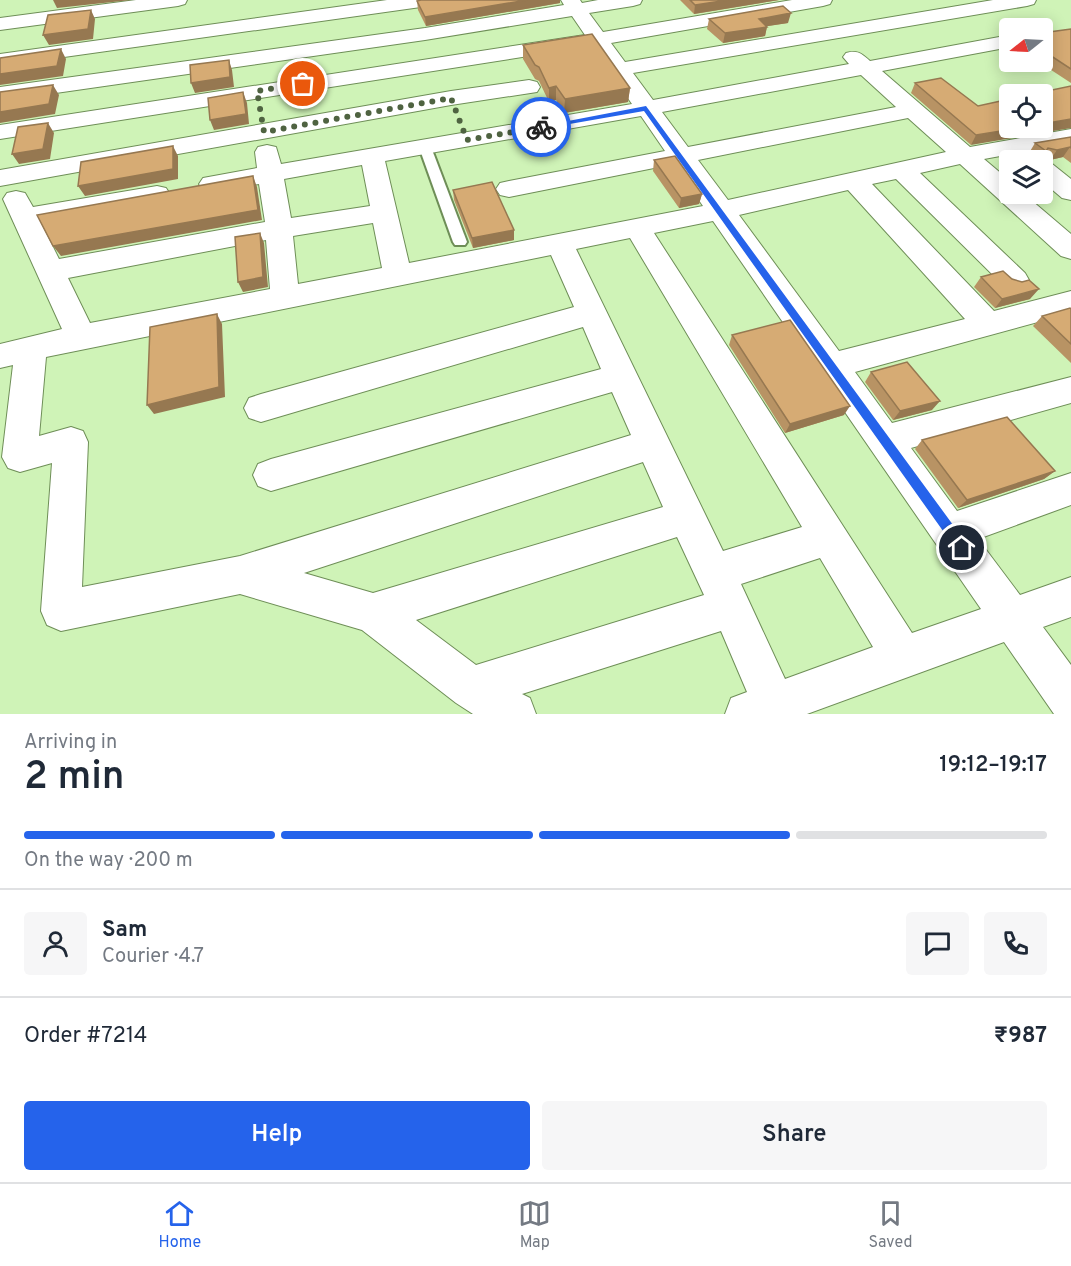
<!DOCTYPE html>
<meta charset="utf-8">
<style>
body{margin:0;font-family:Overpass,sans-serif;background:#f6f6f7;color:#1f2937;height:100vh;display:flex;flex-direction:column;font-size:22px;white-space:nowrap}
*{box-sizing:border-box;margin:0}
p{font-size:20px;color:#747a83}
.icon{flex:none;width:33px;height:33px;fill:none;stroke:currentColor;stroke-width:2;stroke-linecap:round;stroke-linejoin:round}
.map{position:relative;height:714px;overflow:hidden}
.sheet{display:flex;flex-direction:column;background:#fff;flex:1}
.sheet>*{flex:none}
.needle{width:39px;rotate:252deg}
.tools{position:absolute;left:999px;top:18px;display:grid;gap:12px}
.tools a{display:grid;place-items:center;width:54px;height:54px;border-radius:6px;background:#fff;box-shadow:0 3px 15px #0003;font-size:30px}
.pin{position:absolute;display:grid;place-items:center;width:51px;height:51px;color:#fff;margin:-26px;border:3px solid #fff;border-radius:50%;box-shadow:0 2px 6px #0007}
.courier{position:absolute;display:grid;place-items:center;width:60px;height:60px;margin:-30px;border:4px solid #2563eb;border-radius:50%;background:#fff;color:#222;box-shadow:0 2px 8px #0007}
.overview em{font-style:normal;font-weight:600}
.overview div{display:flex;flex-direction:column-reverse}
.overview{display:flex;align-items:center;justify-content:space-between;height:102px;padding:0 24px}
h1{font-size:39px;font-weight:600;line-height:45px}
.bar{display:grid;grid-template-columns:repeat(4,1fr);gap:9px 6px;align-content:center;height:72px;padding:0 24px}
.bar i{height:8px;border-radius:4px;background:#e0e1e3}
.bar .selected{background:#2563eb}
.bar p{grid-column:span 4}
.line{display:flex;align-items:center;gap:15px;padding:0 24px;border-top:2px solid #e0e1e3}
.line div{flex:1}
.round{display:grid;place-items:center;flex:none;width:63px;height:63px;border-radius:6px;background:#f6f6f7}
.cta{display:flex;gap:12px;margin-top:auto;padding:12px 24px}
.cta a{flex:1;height:69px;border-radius:6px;background:#2563eb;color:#fff;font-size:24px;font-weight:600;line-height:69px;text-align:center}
.cta a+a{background:#f6f6f7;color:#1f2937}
.menu{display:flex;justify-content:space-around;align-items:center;height:84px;border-top:2px solid #e0e1e3;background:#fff;font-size:16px;color:#747a83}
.menu a{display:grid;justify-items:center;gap:3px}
.menu .selected{color:#2563eb}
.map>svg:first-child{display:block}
</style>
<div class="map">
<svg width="1071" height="714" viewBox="0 0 1071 714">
<rect width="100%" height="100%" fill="#cff3b7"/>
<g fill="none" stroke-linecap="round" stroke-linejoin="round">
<!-- service casing -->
<g stroke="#6e8e57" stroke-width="4">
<path id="service" d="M425,143l6,4 36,95 -2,3h-10l-2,-3 -34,-95z"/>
</g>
<!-- minor casing -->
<g stroke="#6e8e57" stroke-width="2">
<path id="minor" d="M136,0h51l-2,4 -7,2 -178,24v-12z
M387,0h50l-2,4 -7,2 -428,60v-12z
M561,0h19l2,3 16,-3h44l-2,4 -7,2 -44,7 14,19 189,-32h40l-2,4 -7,2 -212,37 14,19 368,-62h43l-2,4 -7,2 -394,67 20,27 196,-36 -6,-7 3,-4c11,-3 15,0 24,8l140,-26v12l-128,24 88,76 101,-18v14l-87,16 26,22v13h14l47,40v25l-10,-3 -101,-92 -40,9 105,100 4,7 -4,7 -10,3 -10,-3 -109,-108 -24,5 122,127 77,-20v22l-216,59 37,51 179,-46v26l-160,45 46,63 114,-38v32l-93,34 42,56 51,-18v40l-28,10 28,38v49h-17l-50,-72 -197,72h-82l6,-16 16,-6 -26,-61 -199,63 8,4 6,16h-63l-17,-11 -94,-73 -122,-36 -179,37 -14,-6 -6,-14 11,-148 -32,9 -12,-4 -6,-11 11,-92 -13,3v-24l62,-15 -59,-130 4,-6 9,-2 9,2 8,14 124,-21 9,2 4,6 -4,6 -9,2 -116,21 18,36 206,-37 -6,-38 -47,8 -9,-2 -4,-6 4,-6 54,-10 -2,-16 3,-5 9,-2 9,2 5,17 351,-60 -40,-58 -592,93v-14l585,-90 -13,-19 -147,24 -425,61v-14l425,-59 139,-23zM861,75l35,32 -208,40 -26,-35zM641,116l24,35 -156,30 -9,2 -4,6 4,6 9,2 165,-33 29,42 -294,57 -24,-102zM908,118l38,34 -218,48 -30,-40zM362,165l8,41 -79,12 -7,-39zM848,190l117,129 -126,32 -100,-136zM713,221l268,388 -69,24 -258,-400zM373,223l9,45 -84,16 -5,-48zM630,238l172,289 -79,24 -147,-302zM266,240l4,49 -180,34 -22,-45zM551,255l23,52 -313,87 -12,4 -5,10 5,10 12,4 322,-95 18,42 -330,90 -13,5 -5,11 5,11 13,5 341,-99 19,43 -391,121 -158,31 6,-145 -5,-11 -12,-4 -32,9 7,-79zM643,462l20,45 -290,86 -69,-20zM677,537l27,58 -228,70 -60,-45zM820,558l53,89 -88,32 -44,-95z
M529,80l8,2 3,5 -3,5 -86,13 -451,81v-16l451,-79z
M1041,160h1l9,3 20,16v21l-9,-2 -20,-17z"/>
</g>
<!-- service -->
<use href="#service" fill="#fff" fill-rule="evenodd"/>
<!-- minor -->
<use href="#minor" fill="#fff" fill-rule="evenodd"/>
</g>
<!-- wall -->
<path fill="#b89364" d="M421,0h139v3l-134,23 -8,-16 -1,-9z
M680,0h99l-85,14z
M709,19l79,4 -21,3 -2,10 -42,7 -16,-14z
M1071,29v54l-32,-21h3v-29z
M523,45l107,43 -2,14 -64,11 -8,-13 -7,2 -10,-21 -4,-2 -12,-20z
M915,83l63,23 32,-7 -39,46 -60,-52z
M1071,137v26l-8,-6 -13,3 -9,-2 -3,2 -9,-7 6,-10z
M654,160l48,34 -3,10 -20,4 -26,-37z
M453,190l61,50 -41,8 -19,-48z
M981,277l49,22 -35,9 -21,-21z
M1071,309v54l-38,-37 9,-10z
M732,335l112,80 -59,18 -56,-88z
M871,372l61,38 -39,10 -28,-38z
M922,440l133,31 -11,8 -86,29 -43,-59z"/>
<!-- shaded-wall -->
<path fill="#967851" d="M53,0h78l-74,8z
M527,0h33v3l-134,23 -1,-9z
M728,0h51l-85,14 1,-9z
M91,10l4,9 -2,20 -44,6 -6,-10z
M791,13l-3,10 -32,5 3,-9z
M767,27l-2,9 -42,7 2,-10z
M61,49l5,10 -3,17 -63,9v-11z
M229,60l3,10 2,17 -39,6 -4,-10z
M53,85l6,10 -4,19 -55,9v-11z
M556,86v14l-7,2v-14z
M630,88l-2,14 -64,11 1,-14z
M243,92l4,11 2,21 -35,6 -4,-10z
M1071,119v9l-100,17 5,-10 43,-7h23v-4z
M48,123l6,10 -4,26 -31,5 -7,-10z
M173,146l5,10v23l-93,17 -7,-10z
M1070,147l-7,10 -13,3 7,-10z
M253,176l4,11 5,33 -201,36 -8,-10z
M702,194l-3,10 -20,4 2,-10z
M514,230v10l-41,8 -1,-10z
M260,233l4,10 4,44 -25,5 -5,-10z
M1039,289l-9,10 -35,9 7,-9z
M217,314l5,10 3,73 -71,17 -7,-9z
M940,401l-8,9 -39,10 7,-9z
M850,406l-6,9 -59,18 5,-9z
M1055,471l-11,8 -86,29 9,-8z"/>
<!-- building -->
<path fill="#d6ab74" stroke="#967851" stroke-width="1.5" d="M421,0h106l-102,17 -8,-16z
M690,0h38l-33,5z
M783,6l8,7 -32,6 8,8 -42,6 -16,-14z
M91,10l-3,19 -45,6 5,-20z
M1071,29v40l-29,-19v-17z
M592,34l38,54 -65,11 -9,-13 -7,2 -10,-21 -4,-2 -12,-20z
M61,49l-4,17 -57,8v-16z
M229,60l1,17 -39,6 -1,-18z
M941,78l37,28 32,-7v29h9l-43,7 -61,-52z
M53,85l-4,19 -49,8v-20z
M1071,86v33l-29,5v-30h-9z
M243,92l3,22 -36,6 -2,-22z
M48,123l-5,26 -31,5 6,-27z
M1071,137v11l-1,-1 -13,3 -9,-2 -2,3 -11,-8z
M173,146v23l-95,17 3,-24z
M675,156l27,38 -21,4 -27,-38z
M253,176l5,34 -205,36 -16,-31z
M492,182l22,48 -42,8 -19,-48z
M260,233l3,44 -25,5 -3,-45z
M1003,271l9,8 10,3 7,-2 10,9 -37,10 -21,-22z
M1070,308l1,1v35l-29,-28z
M217,314l2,73 -72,18 3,-78z
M790,320l60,86 -60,18 -58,-89z
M907,362l33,39 -40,10 -29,-39z
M1007,417l48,54 -88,29 -45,-60z"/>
<!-- route -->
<path fill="#2563eb" d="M646,106l321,438v8h-9l-314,-441 -103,18 -4,-2z"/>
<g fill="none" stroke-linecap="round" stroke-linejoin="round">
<!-- done -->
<path stroke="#4f6341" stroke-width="6" stroke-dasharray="0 10.8" d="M303,84l-46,7 7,41 187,-34 16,42 74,-13"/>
</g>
</svg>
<div class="tools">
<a><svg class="needle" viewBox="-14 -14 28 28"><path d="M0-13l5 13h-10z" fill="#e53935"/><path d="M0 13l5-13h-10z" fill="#747a83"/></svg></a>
<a><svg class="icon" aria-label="locate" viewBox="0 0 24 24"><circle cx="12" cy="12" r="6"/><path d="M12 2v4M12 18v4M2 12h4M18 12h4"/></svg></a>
<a><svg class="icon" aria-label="layers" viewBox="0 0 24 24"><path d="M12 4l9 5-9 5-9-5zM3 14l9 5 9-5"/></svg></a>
</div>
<div class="pin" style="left:303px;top:84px;background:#ea580c"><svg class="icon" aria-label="bag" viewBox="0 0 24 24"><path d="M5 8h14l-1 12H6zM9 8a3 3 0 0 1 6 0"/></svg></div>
<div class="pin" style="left:962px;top:548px;background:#1f2937"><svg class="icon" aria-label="home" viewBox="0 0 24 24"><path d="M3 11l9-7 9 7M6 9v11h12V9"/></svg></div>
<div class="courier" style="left:541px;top:127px"><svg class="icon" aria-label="bike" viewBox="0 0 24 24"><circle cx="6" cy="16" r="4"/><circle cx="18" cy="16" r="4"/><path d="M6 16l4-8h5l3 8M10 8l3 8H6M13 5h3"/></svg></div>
</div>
<section class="sheet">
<div class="overview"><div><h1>2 min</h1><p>Arriving in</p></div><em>19:12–19:17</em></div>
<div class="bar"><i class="selected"></i><i class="selected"></i><i class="selected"></i><i></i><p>On the way · 200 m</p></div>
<div class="line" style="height:108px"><a class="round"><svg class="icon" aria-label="person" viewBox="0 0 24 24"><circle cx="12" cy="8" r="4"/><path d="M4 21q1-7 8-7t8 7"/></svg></a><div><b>Sam</b><p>Courier · 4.7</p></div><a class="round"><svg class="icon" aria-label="chat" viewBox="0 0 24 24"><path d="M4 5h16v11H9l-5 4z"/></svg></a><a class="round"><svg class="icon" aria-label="phone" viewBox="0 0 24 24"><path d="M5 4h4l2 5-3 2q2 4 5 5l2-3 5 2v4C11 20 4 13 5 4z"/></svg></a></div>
<div class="line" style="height:78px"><div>Order #7214</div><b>₹987</b></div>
<div class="cta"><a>Help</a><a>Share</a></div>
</section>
<nav class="menu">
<a class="selected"><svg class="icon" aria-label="home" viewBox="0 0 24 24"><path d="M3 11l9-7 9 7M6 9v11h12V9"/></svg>Home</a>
<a><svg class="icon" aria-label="map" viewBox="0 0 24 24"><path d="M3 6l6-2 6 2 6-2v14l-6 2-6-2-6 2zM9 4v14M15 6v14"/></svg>Map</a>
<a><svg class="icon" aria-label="saved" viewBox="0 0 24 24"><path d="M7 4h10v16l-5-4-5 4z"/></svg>Saved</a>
</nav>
